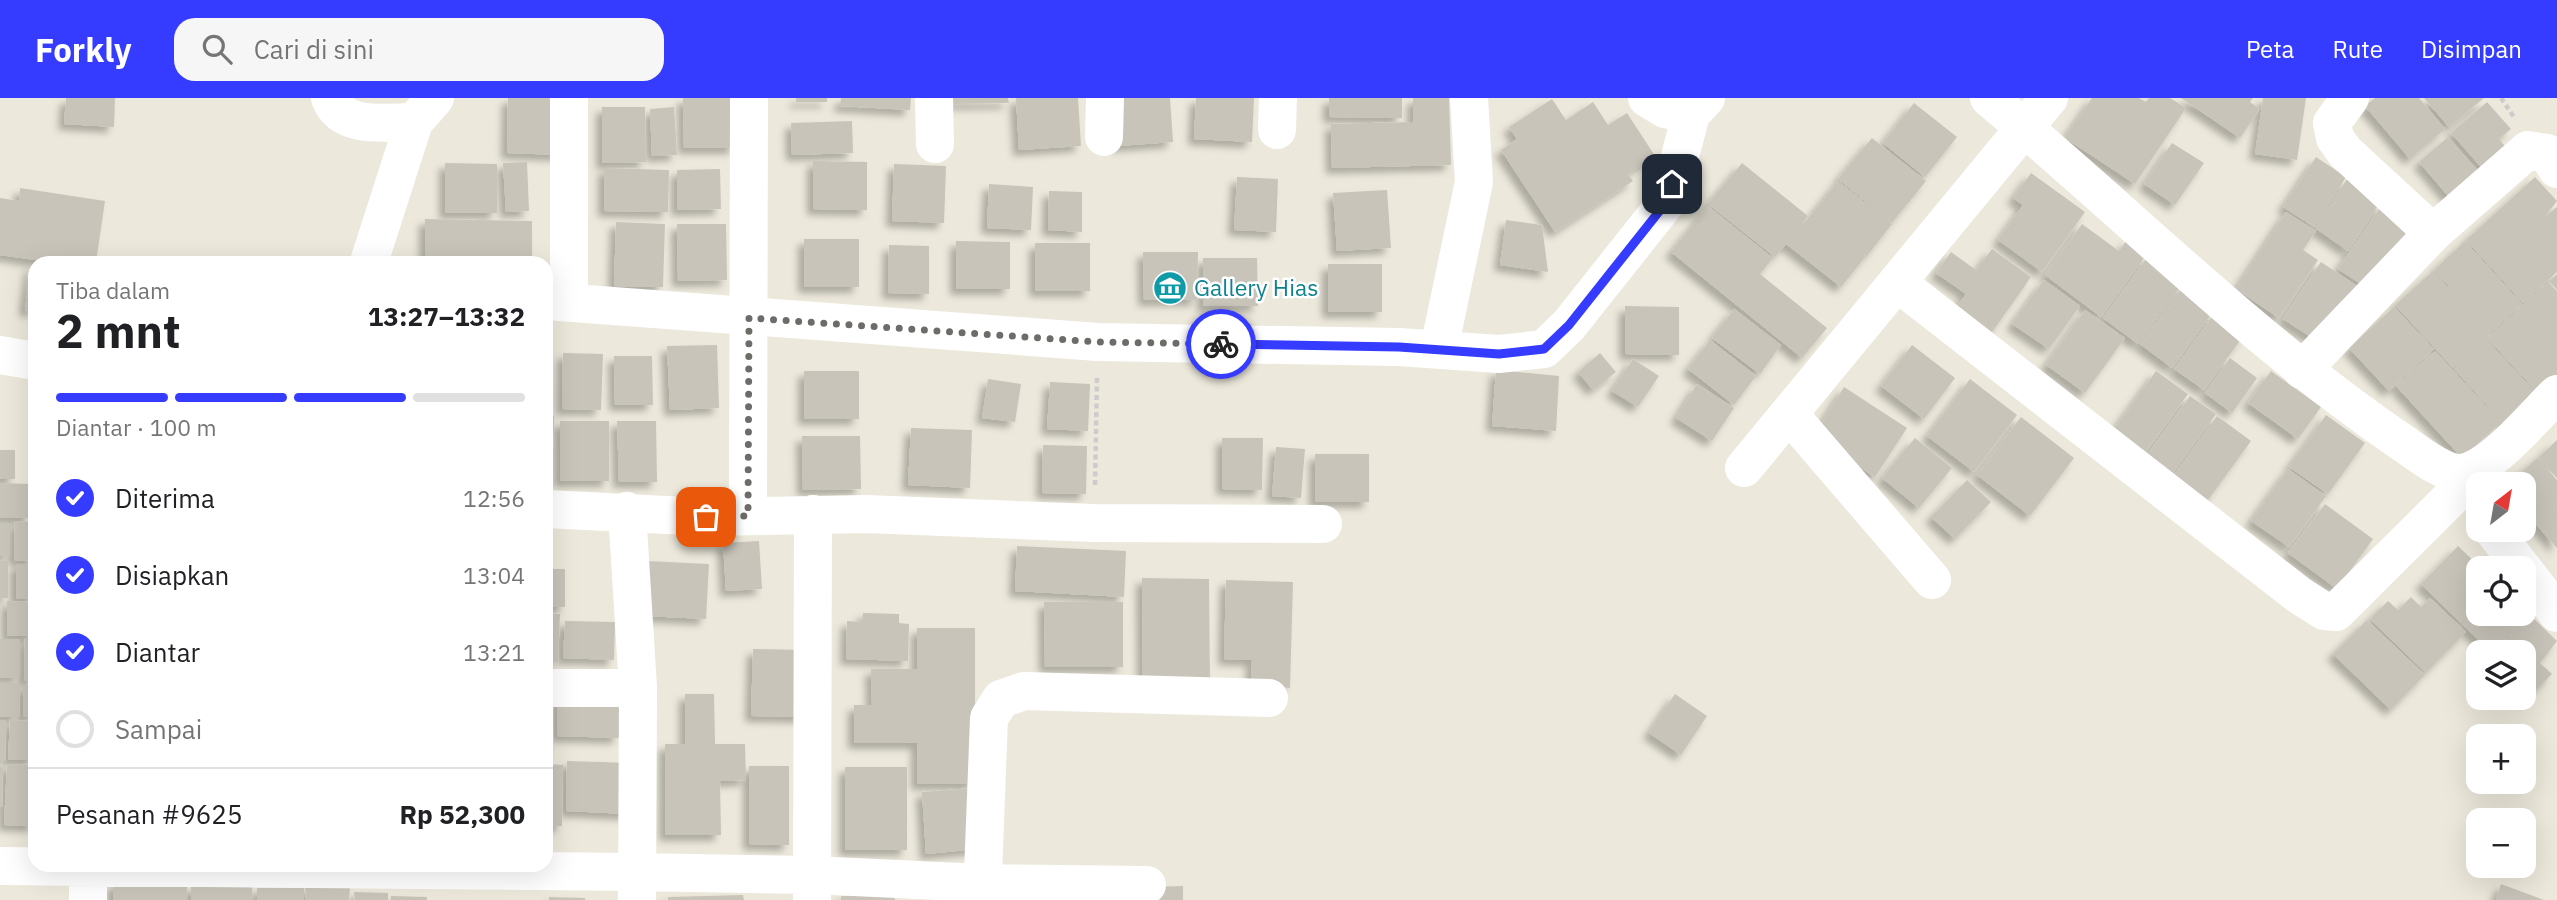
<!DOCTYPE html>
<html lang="id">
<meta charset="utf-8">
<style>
body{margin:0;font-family:"IBM Plex Sans",sans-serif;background:#f6f6f6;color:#202124;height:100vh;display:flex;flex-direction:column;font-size:26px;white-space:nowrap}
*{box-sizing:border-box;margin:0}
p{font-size:23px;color:#757577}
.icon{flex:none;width:38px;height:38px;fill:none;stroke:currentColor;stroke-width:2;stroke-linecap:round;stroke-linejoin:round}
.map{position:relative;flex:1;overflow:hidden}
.sheet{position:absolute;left:28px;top:158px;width:525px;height:616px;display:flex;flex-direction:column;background:#fff;border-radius:21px;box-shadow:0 7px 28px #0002}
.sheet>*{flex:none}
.needle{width:46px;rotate:31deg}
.fabs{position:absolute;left:2466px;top:374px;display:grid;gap:14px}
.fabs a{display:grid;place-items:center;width:70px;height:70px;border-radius:14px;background:#fff;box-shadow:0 7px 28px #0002;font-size:35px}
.pin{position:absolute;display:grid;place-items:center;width:60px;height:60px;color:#fff;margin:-30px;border-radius:14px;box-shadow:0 4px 10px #0006}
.courier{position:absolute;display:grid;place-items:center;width:70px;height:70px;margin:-35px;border:5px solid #353bff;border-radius:50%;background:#fff;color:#222;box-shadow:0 2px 9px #0007}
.overview em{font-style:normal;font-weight:700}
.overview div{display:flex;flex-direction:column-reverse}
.overview{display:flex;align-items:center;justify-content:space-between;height:119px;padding:0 28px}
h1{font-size:46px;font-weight:700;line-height:52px}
.bar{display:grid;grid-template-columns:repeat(4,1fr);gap:10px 7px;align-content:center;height:84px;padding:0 28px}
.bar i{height:9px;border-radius:5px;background:#e0e0e0}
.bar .on{background:#353bff}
.bar p{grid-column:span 4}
.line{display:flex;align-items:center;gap:18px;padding:0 28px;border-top:2px solid #e0e0e0}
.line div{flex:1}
ol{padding:0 28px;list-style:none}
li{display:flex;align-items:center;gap:21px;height:77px}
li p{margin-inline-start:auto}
li .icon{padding:7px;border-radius:50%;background:#353bff;color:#fff;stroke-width:4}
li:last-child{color:#757577}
li i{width:38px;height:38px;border:4px solid #e0e0e0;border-radius:50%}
header{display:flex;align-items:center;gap:42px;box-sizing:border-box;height:98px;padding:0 35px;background:#353bff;color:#fff}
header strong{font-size:33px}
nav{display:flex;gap:38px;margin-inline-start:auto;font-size:24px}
.search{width:490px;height:63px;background:#f6f6f6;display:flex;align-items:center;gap:18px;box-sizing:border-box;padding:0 24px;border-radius:21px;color:#757577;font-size:26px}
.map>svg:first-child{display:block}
</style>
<header>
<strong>Forkly</strong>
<div class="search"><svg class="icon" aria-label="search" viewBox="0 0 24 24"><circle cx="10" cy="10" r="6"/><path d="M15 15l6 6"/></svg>Cari di sini</div>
<nav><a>Peta</a><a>Rute</a><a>Disimpan</a></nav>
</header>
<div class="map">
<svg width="2557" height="802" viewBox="0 0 2557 802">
<defs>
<filter id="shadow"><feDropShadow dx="-6" dy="6" stdDeviation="3.5" flood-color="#0004"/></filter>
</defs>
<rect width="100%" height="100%" fill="#ece8db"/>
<!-- building -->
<path fill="#c8c4ba" filter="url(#shadow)" d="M66,0h49l-1,29 -50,-3z
M508,0h55l-2,57 -54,-2z
M683,0h52v50h-51z
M796,0h31v4h-31z
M841,0h70l-1,12 -70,-4z
M953,0h55l1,5 -56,1z
M1016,0h62l3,48 -62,4z
M1116,0h54l3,44 -55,4z
M1196,0h58l-2,44 -58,-3z
M1329,0h73v20l-73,-1z
M1413,0h36l2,67 -119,3 -1,-44 82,-2z
M2092,0h47l7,4 3,-4h21l16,10 -51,76 -70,-46z
M2181,0h72l-3,4 10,7 -20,29z
M2263,0h43l-9,62 -42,-6z
M2375,0h44l26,31 -35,30 -45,-53z
M2424,0h60l-35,29z
M1552,1l14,21 27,-18 15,23 19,-12 28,43 -27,18 5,7 -78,51 -54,-82 16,-11 -8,-12z
M2487,4l24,27 -12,10 13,15 -24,21 -37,-42z
M1914,5l43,34 -32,40 -42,-34z
M602,9h43l1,55 -44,1z
M674,9l3,48 -25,1 -2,-47z
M852,23l1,32 -61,2 -1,-32z
M2448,39l36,41 -30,25 -35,-41z
M1872,40l54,43 -34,42 -54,-44z
M2172,45l32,20 -29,42 -31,-21z
M2316,59l30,20 -32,50 -31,-20z
M813,63l54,1v48l-54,-1z
M527,64l2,49 -23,1 -3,-49z
M445,65l52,1v49h-52z
M1742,65l66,53 -14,19 18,-22 54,43 -25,31 -55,-43 -11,13 -67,-53z
M894,66l52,2 -2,57 -52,-2z
M604,70l65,2 -1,42 -64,-1z
M720,71l1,40 -44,1v-40z
M2031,75l54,39 -43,60 -44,-32 25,-35 -10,-7z
M1237,79l41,2 -2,53 -42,-2z
M2535,79l22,24 -13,16 13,-10v65l-34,31 -57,-63z
M2347,81l34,22 -33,50 -33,-23z
M1838,83l54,43 -25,32 -54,-43z
M989,86l44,3 -2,43 -44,-2z
M20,90l85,13 -9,61h-47l-49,-7v-57l19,3z
M1387,92l4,58 -54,3 -4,-58z
M1049,93l33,1v40l-34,-2z
M2382,107l38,26 -53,57 -29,-19z
M1708,108l65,52 -13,16 67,54 -25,30 -131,-106z
M2286,114l30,19 -13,19 15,10 -39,58 -43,-29z
M425,121l107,2v41h-107z
M1506,122l36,5 6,47 -48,-7z
M616,124l49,2 -2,63 -49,-1z
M677,126h49l1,56 -49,1z
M2082,126l37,27 8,-11 20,14 -46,63 -56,-42z
M804,141h55v48h-55z
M956,143l54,1v47h-54z
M2465,143l57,63 -31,28 -57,-62z
M1035,145h55v48h-55z
M889,147l40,1v48l-41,-1z
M1992,151l39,28 -41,58 -35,-25 11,-16 -30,-21 15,-21 25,18z
M1143,154h55l-1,48h-53z
M2148,158l36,26 -46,62 -35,-26z
M1203,160h54l1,48h-55z
M2321,164l36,24 -37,57 -37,-24z
M1328,166h54v48h-54z
M31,167l4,1v45l-10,-1z
M2433,173l58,62 -6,5 52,56 -33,30 -50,-55 29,-28 -30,27 -58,-63z
M2557,176v16l-8,-9z
M2044,182l36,26 -31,43 -37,-25z
M2548,184l9,9v84l-19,18 -51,-55z
M2183,188l32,23 -43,59 -32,-24z
M1625,208l54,1v48l-54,-1z
M2394,209l40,42 -45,42 -40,-43z
M1734,211l47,36 -21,29 -48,-36z
M2085,212l40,28 -40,55 -39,-28z
M2214,216l30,21 -40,55 -30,-21z
M546,241h5l1,65h-6z
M1710,242l46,36 -22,29 -46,-36z
M717,247l2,63 -49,2 -3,-64z
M1912,247l43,33 -31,41 -43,-33z
M2435,253l66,71 -39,36 -66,-72z
M563,255l40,1 -2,56 -39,-1z
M1600,255l16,19 -23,18 -15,-18z
M614,258h38l1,49h-38z
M2230,260l27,20 -25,35 -27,-20z
M1633,261l26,17 -21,31 -26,-16z
M1496,272l63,6 -3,55 -64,-5z
M804,273h55v48h-55z
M2156,273l32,23 -44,60 -31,-23z
M2271,273l50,36 -23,32 -50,-36z
M988,281l33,5 -6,38 -33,-4z
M1970,281l47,36 -43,57 -47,-36z
M1050,284l40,2 -2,47 -41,-2z
M1697,286l37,24 -22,33 -36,-23z
M1844,289l63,41 -32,49 -62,-40z
M2190,298l26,18 -44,60 -25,-19z
M2326,317l39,28 -37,51 -39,-27z
M546,318h8l-2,66h-6z
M2217,318l34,25 -43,59 -34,-25z
M2021,319l53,41 -44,58 -53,-41z
M560,323h49v60h-49z
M617,323h39l1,61h-38z
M911,330l61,2 -2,58 -62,-3z
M802,338h58l1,53 -58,1z
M1222,340h41l-1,52 -40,-1z
M1915,340l37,30 -33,40 -37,-30z
M2557,342v38l-19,-20z
M1043,347l44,1 -1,48 -44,-1z
M1276,349l29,2 -4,49 -29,-2z
M0,352h15v29h-15z
M1315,356h54v48h-54z
M2537,360l20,22v68l-33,-37v-26h-15z
M2288,371l38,27 -37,51 -38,-26z
M1967,382l24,22 -36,37 -24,-22z
M0,385l31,1v34h-31z
M2325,406l48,35 -36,50 -49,-36z
M546,421h6v46h-6z
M15,423l20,1v39l-21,-1z
M0,425h10v33h-10z
M759,443l3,48 -36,2 -3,-48z
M1017,448l109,5 -2,46 -109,-6z
M2458,448l24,23h-4v36l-17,18 -40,-39z
M0,463h8v37h-8z
M647,463l62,3 -3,55 -61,-3z
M16,466h19v35h-19z
M546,471h19v38h-19z
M1142,480l67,1 1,107h-67z
M1226,482l67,2 -3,106 -39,-2 1,-26 -28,-1z
M2524,494l12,12 -45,48 -29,-28 16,-17v7h46z
M2411,499l10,10 9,-9 36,34 -40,41 -56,-54 18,-18 10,9z
M7,503l28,1v34h-28z
M1044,504h79v65h-78z
M546,515l14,1 -2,48 -12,-1z
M863,515l36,1v9l10,1 -1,37 -62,-2 1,-38 15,1z
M2529,516l28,27 -17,22 12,11 -18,18 -10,-10v-29h-32z
M2367,522l58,55 -34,35 -58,-56z
M565,523l50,1 -1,38 -51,-2z
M917,530h58v156h-58v-41h-63v-38h18l-1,-36h46z
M25,540h10v43h-11z
M0,541h20v39h-20z
M753,551l52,1 -1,67 -53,-1z
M0,585h20l-1,34h-19z
M23,587h12v32h-12z
M558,593l62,2 -1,45 -62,-2z
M546,596h8l-1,62h-7z
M685,596h29l1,50h30l1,36 -26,1 1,54h-56v-91h20z
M1675,596l32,22 -26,39 -32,-22z
M0,622h6l-1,41h-5z
M10,622l25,1v39h-27z
M567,663l64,2 -2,51 -63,-3z
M7,666l28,1v61l-31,-1z
M546,666l17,1 -1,61h-16z
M0,668l3,1 -1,40h-2z
M749,668h40v79l-40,-1z
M845,669h62v83h-62z
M973,690l5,61 -52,5 -4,-62z
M113,785l74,1v16h-74z
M2501,786l43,16h-48z
M191,788h61l1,14h-62z
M1183,788v14h-64l-1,-12z
M305,789h45l-1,13h-43z
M257,790h47v12h-47z
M354,794l34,1v7h-33z
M894,796l1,6h-54v-4z
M743,797l1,5h-76v-3z
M391,798l36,1v3h-36z
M549,799l36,1v2h-36z"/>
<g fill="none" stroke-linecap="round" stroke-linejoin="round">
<!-- path -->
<path stroke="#ccc" stroke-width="4.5" stroke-dasharray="5 3.5" stroke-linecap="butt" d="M2501,0l13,19
M1095,387l2,-107"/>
<!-- minor -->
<path stroke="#fff" stroke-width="38" d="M330,0c12,32 56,24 84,24
M569,0v204
M934,0l1,46
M1647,0l18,11 26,5 15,-16
M1989,0c137,114 263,242 411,343 15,10 41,32 60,32 30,-2 75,-58 97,-79
M2350,0l-18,25 3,15 10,14 88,81
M1277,32l1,-32
M1104,39l1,-39
M369,164l45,-140 21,-24
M1899,186l400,311 25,16 12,1 153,-152
M546,203l552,41 301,5 100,7 45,-5 25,-24 100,-126 22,-85
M1439,251l35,-167 -5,-84
M0,257l35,6
M2302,272l131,-137 95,-83 19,3 10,16
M1789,316l143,166
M1744,370l305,-370
M546,411l160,8 160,-3 228,9 229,1
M627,413l11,177
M748,418l1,-418
M2493,432l30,39
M2524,472l33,43
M546,590h92l-1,212
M0,768l638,6 173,3 171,8 165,2
M88,802v-36
M812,802l1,-386
M982,802l7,-182 12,-19 23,-8 245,7"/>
</g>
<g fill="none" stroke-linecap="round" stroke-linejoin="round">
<!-- done -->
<path stroke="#6e6c68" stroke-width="7" stroke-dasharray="0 12.6" d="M706,419l42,-1 1,-198 349,24 123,2"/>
<!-- route -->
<path stroke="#353bff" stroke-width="9" d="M1221,246l178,3 100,7 45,-5 25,-24 100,-126 3,-15"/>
</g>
<!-- icons -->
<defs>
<g id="museum-disc" transform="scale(1.75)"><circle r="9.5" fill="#0f9aa8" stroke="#fff"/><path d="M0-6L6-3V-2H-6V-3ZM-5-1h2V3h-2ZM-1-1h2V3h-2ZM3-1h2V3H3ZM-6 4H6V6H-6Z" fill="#fff"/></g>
</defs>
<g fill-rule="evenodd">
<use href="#museum-disc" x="1170" y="190"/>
</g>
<g text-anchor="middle" stroke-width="5" stroke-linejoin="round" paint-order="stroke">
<!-- culture labels -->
<g font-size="23" fill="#0d838f" stroke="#fff" text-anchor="start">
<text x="1194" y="198">Gallery Hias</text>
</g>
</g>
</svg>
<div class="fabs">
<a><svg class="needle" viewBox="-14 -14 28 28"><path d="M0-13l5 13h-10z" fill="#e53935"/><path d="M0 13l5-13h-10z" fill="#757577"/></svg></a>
<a><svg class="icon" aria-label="locate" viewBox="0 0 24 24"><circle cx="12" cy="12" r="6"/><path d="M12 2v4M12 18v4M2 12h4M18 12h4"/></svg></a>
<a><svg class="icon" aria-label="layers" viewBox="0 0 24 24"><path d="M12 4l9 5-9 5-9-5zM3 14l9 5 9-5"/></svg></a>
<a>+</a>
<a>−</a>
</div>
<div class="pin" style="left:706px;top:419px;background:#ea580c"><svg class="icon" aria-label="bag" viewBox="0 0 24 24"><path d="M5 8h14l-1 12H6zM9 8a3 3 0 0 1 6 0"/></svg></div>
<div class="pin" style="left:1672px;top:86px;background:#1f2937"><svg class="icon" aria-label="home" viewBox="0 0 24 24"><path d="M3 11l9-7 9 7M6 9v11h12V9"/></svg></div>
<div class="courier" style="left:1221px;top:246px"><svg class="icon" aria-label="bike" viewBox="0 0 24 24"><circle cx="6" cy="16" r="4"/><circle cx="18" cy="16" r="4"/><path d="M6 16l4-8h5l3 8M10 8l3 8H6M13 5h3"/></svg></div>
<section class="sheet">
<div class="overview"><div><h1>2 mnt</h1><p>Tiba dalam</p></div><em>13:27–13:32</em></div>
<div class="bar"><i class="on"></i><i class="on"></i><i class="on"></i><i></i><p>Diantar · 100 m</p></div>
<ol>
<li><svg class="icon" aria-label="check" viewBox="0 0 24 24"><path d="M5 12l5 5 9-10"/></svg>Diterima<p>12:56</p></li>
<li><svg class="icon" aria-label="check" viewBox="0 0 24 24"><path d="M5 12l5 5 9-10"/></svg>Disiapkan<p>13:04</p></li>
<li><svg class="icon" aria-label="check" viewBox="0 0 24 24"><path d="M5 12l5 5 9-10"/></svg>Diantar<p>13:21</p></li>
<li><i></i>Sampai</li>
</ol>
<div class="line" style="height:91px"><div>Pesanan #9625</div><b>Rp 52,300</b></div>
</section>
</div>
